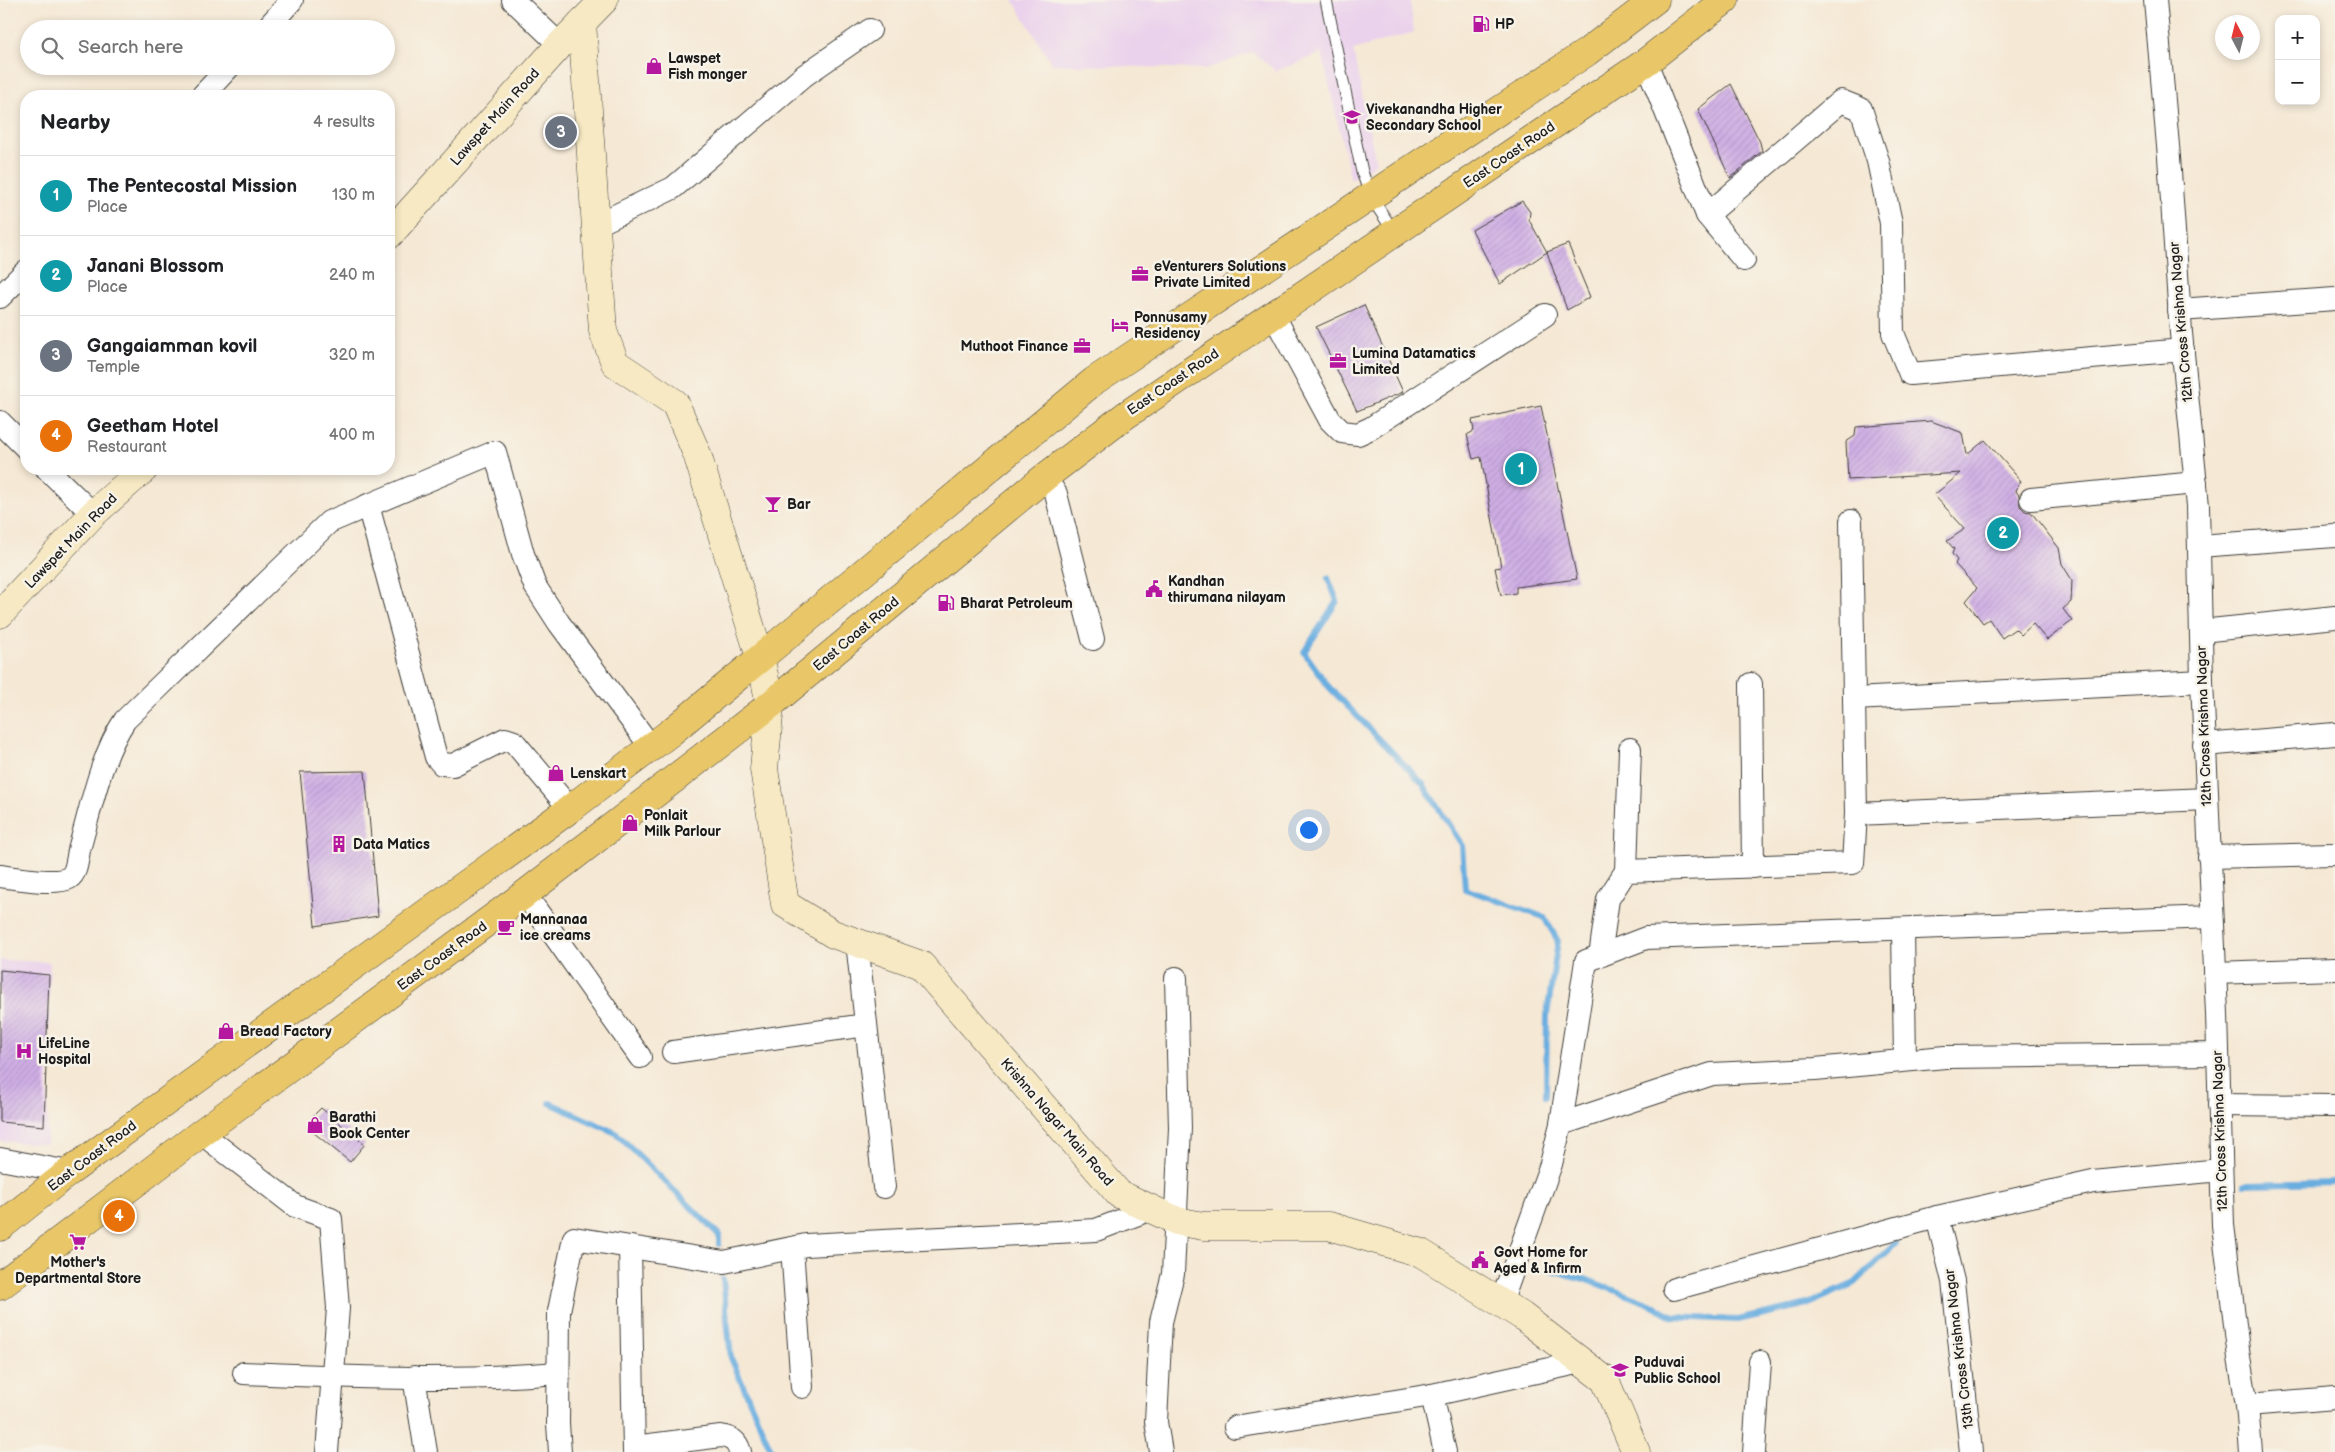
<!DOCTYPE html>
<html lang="en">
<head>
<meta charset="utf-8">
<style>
	:root { --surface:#fff; --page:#f6f6f6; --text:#202124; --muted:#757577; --line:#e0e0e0; --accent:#7c3aed }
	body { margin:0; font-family:"Balsamiq Sans",sans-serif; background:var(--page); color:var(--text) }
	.controls { position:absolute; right:15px; top:15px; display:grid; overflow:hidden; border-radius:10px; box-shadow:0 2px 8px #0003 }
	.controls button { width:45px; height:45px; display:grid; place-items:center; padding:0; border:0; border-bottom:1px solid var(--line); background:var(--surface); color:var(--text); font:25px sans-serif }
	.compass { position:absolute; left:2215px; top:15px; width:45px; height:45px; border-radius:50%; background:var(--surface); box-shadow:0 2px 8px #0003; rotate:353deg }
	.you { position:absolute; left:1308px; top:829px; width:18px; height:18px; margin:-12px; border:4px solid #fff; border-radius:50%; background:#1a73e8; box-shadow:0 0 0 8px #1a73e833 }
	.badge { display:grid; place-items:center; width:32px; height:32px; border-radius:50%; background:var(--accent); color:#fff; font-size:16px; font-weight:700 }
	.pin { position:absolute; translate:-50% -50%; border:2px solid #fff; box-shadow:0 1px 5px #0006 }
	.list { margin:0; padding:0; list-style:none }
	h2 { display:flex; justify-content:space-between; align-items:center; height:65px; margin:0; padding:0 20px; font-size:21px }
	h2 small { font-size:16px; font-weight:400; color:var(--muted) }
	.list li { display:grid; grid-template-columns:32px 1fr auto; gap:15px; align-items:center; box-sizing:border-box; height:80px; padding:0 20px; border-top:1px solid var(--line) }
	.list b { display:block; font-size:19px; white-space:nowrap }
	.list p { margin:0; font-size:16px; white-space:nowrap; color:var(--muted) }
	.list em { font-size:16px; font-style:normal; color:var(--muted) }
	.icon { flex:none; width:28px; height:28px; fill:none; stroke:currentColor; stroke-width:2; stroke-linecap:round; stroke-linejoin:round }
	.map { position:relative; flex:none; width:2335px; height:1452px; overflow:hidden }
	.search { position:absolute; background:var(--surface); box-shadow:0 2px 8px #0003; left:20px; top:20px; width:375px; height:55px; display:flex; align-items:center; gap:12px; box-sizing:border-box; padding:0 18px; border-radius:28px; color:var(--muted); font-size:19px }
	.panel { position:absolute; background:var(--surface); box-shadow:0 2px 8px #0003; left:20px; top:90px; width:375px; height:385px; border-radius:20px }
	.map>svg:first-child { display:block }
	.built { fill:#ead1ec }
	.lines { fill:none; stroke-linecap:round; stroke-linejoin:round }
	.stream { stroke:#6aaee0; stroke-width:6 }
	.building { fill:url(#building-hatch) }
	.lane-casing { stroke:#3d3b38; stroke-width:13 }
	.street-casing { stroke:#3d3b38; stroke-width:24 }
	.secondary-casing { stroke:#3d3b38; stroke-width:29 }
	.highway-casing { stroke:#3d3b38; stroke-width:29 }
	.lane { stroke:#fff; stroke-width:11 }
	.street { stroke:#fff; stroke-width:22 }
	.secondary { stroke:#f6e9c3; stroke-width:28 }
	.highway { stroke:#e9c769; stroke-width:28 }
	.labels { text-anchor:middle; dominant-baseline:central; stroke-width:5; stroke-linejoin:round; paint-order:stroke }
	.poi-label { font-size:14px; font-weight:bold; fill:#1c1c1c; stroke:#f7f3e8; text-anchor:start }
	.street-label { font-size:14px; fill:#1c1c1c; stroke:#f7f3e8 }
</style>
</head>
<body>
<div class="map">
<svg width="2335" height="1452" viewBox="0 0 2335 1452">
	<defs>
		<pattern id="building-hatch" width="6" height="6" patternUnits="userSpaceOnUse" patternTransform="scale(1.25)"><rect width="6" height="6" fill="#cfaee5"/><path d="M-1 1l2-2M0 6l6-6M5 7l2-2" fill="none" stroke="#b195c4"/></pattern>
	</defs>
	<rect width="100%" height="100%" fill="#f7f3e8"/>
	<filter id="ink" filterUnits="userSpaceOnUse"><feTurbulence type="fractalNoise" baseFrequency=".02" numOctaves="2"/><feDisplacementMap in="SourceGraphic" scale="10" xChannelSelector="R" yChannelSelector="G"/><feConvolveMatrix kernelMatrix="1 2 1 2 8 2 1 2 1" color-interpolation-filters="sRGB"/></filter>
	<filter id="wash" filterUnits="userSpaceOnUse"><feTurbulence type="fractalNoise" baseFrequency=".0096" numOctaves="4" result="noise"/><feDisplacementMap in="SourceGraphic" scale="20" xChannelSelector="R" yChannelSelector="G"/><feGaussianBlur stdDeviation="1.12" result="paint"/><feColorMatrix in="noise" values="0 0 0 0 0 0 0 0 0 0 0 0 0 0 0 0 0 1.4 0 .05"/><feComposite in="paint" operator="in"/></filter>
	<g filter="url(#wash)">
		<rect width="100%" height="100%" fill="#f5e8d4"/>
		<!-- built -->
		<g class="built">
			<polygon points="1013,0 1410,0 1414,32 1353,50 1376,163 1351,180 1322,53 1276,71 1253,52 1206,69 1052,64"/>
			<polygon points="0,960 50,962 47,1144 0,1141"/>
		</g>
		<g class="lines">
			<!-- stream -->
			<g class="stream">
				<polyline points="1328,578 1337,601 1304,652 1328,686 1423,784 1462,845 1465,889 1544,917 1558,941 1547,1015 1546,1096"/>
				<polyline points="550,1103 616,1133 719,1235 719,1244"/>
				<polyline points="2245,1185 2335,1183"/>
				<polyline points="1548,1270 1585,1279 1650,1304 1674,1317 1738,1320 1808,1304 1855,1283 1896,1243"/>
				<polyline points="723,1279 731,1358 772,1452"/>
			</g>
		</g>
		<g id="blocks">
			<!-- building -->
			<g class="building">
				<polygon points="1731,84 1760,142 1762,151 1730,178 1698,109"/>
				<polygon points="1522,201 1530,212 1529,220 1547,252 1500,284 1472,230"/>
				<polygon points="1568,244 1590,297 1567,310 1547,252"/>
				<polygon points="1364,305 1403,392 1357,411 1316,327"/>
				<polygon points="1541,406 1577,579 1516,587 1516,593 1501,595 1495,568 1501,567 1481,457 1473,459 1467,435 1474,431 1472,420"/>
				<polygon points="1931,421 1963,433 1967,455 1985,440 2021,481 2015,490 2019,495 2020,506 2025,511 2031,512 2059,548 2062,564 2072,580 2071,602 2063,609 2072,621 2047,640 2033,624 2021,635 2015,629 2002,638 1989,619 1983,623 1966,601 1977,588 1955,564 1957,560 1952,554 1954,549 1947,541 1965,529 1934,495 1961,473 1848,480 1846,442 1855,436 1856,427"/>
				<polygon points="365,771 378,916 315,926 300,772"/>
				<polygon points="0,970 49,975 44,1126 0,1122"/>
				<polygon points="321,1108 365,1144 350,1162 308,1128 313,1122 312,1117"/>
			</g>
		</g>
	</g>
	<g filter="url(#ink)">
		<use href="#blocks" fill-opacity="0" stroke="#3d3b38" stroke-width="1"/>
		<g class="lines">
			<!-- lane casing -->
			<g class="lane-casing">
				<polyline id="lane" points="1326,0 1362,172 1371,197 1394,232"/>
			</g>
			<!-- street casing -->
			<g class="street-casing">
				<g id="street">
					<polyline points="513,0 560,45"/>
					<polyline points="2155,0 2169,157 2181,333 2198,506 2202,681 2217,1014 2223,1225 2239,1358 2247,1405 2251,1452"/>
					<polyline points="266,29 292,0"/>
					<polyline points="1646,62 1707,215 1744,260"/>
					<polyline points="202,96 230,66"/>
					<polyline points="1707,215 1841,101 1861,109 1878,161 1891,223 1893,333 1910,374 2183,350"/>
					<polyline points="596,225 673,188 805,75 870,30"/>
					<polyline points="0,297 26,271"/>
					<polyline points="2179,310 2335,299"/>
					<polyline points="1273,314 1330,420 1342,432 1358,434 1371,428 1545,315"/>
					<polyline points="0,422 26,448"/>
					<polyline points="47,469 93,514"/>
					<polyline points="1045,477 1056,494 1093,639"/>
					<polyline points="2031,499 2196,483"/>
					<polyline points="368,505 436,757 442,764 453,765 505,739 514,742 570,809"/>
					<polyline points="2199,546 2335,536"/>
					<polyline points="2201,631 2335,617"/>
					<polyline points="1751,684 1753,867"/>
					<polyline points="1854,699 2202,681"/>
					<polyline points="2204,745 2335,734"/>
					<polyline points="1856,814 2207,799"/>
					<polyline points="2209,857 2335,854"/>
					<polyline points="1626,871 1630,749"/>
					<path d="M0,876C15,878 56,885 69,878C78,872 77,856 80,846C92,804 101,756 125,720L329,522L495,452L523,554L535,586L559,623L651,747"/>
					<polyline points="525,894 640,1057"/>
					<polyline points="1903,929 1905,1060"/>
					<polyline points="857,942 884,1187"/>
					<polyline points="1600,956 1608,899 1626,871 1853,863 1856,814 1851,521"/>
					<polyline points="2215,973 2335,969"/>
					<polyline points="673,1052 866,1025"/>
					<polyline points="2219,1105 2335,1106"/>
					<polyline points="1561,1124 1712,1074 1815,1069 1945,1057 2218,1054"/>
					<polyline points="201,1133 295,1206 331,1219 338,1308 327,1452"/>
					<polyline points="0,1159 69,1172"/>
					<polyline points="1937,1217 1953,1281 1971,1452"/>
					<polyline points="630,1247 634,1452"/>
					<polyline points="792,1248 802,1387"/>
					<polyline points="1674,1289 1937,1217 2093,1182 2221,1170"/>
					<polyline points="1501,1303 1551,1164 1561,1124 1586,961 1646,938 2212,917"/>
					<path d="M244,1373C348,1377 454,1382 558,1373"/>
					<polyline points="414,1377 426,1452"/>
					<polyline points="2247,1405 2335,1398"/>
					<polyline points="1235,1427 1432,1395"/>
					<path d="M634,1447L721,1436C732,1438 737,1441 740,1452"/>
					<polyline points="560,1452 558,1424 559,1311 574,1238 724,1262 806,1245 1096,1230 1151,1209"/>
					<polyline points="1161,1452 1156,1422 1161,1322 1173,1274 1180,1128 1176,978"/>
					<polyline points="1445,1452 1432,1395 1582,1362"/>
					<polyline points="1754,1452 1760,1362"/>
				</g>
			</g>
			<!-- secondary casing -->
			<g class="secondary-casing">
				<g id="secondary">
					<polyline points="582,22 603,331 615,363 675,403 697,454 761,660 770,705 764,769 785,904 833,934 921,965 1119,1194 1177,1221 1203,1226 1329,1226 1421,1253 1522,1316 1605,1380 1636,1452"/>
					<polyline points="389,235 560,45 604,0"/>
					<polyline points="0,614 93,514 144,469"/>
				</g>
			</g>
			<!-- highway casing -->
			<g class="highway-casing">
				<g id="highway">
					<polyline points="0,1227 69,1172 570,809 671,732 1094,381 1587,52 1655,0"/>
					<polyline points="0,1286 201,1133 525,894 770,705 1045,477 1126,415 1646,62 1725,0"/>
				</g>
			</g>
			<!-- lane -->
			<use href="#lane" class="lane"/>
			<!-- street -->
			<use href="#street" class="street"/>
			<!-- secondary -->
			<use href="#secondary" class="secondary"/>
			<!-- highway -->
			<use href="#highway" class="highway"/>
		</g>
	</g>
	<!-- icons -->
	<defs>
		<g id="fuel-bare" transform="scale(1.35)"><path d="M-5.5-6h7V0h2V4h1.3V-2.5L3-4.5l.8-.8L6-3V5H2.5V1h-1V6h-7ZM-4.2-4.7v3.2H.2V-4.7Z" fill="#b5179e" stroke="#f7f3e8" stroke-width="2.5" paint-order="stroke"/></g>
		<g id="shop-bare" transform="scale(1.35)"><path d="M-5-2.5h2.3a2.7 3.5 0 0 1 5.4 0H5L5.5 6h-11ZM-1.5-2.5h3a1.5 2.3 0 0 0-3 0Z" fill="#b5179e" stroke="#f7f3e8" stroke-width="2.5" paint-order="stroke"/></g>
		<g id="school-bare" transform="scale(1.35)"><path d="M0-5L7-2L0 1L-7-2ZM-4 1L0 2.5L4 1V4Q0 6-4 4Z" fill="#b5179e" stroke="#f7f3e8" stroke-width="2.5" paint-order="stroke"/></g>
		<g id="office-bare" transform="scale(1.35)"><path d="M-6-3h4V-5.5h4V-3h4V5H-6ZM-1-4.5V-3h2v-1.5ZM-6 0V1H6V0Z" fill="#b5179e" stroke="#f7f3e8" stroke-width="2.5" paint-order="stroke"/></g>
		<g id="hotel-bare" transform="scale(1.35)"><path d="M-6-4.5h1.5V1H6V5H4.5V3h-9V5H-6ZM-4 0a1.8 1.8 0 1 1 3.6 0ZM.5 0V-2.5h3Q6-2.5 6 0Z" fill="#b5179e" stroke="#f7f3e8" stroke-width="2.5" paint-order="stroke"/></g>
		<g id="bar-bare" transform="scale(1.35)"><path d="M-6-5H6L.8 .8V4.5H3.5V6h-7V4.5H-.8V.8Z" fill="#b5179e" stroke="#f7f3e8" stroke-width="2.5" paint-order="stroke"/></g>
		<g id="civic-bare" transform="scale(1.35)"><path d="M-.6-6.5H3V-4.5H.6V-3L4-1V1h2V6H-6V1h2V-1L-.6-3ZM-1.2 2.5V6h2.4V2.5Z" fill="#b5179e" stroke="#f7f3e8" stroke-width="2.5" paint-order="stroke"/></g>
		<g id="building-bare" transform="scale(1.35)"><path d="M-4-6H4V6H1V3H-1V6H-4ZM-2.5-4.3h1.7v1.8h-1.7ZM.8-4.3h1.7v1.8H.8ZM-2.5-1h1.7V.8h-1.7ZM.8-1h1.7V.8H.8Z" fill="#b5179e" stroke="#f7f3e8" stroke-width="2.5" paint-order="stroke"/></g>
		<g id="cafe-bare" transform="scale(1.35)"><path d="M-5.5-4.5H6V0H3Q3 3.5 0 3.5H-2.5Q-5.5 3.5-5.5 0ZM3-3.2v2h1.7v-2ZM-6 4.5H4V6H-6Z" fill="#b5179e" stroke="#f7f3e8" stroke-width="2.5" paint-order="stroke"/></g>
		<g id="hospital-bare" transform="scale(1.35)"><path d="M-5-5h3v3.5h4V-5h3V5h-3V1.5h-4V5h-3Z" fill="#b5179e" stroke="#f7f3e8" stroke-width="2.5" paint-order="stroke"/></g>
		<g id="supermarket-bare" transform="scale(1.35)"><path d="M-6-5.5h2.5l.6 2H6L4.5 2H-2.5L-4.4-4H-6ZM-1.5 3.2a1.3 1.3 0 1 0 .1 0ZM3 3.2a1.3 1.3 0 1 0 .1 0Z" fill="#b5179e" stroke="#f7f3e8" stroke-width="2.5" paint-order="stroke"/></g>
	</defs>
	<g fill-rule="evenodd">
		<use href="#fuel-bare" x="1481" y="24"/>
		<use href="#shop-bare" x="654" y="66"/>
		<use href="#school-bare" x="1352" y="117"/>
		<use href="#office-bare" x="1140" y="274"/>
		<use href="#hotel-bare" x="1120" y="325"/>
		<use href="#office-bare" x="1082" y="346"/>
		<use href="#office-bare" x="1338" y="361"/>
		<use href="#bar-bare" x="773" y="504"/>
		<use href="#civic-bare" x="1154" y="589"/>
		<use href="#fuel-bare" x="946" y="603"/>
		<use href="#shop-bare" x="556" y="773"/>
		<use href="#shop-bare" x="630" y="823"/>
		<use href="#building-bare" x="339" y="844"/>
		<use href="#cafe-bare" x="506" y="927"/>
		<use href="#shop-bare" x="226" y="1031"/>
		<use href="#hospital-bare" x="24" y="1051"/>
		<use href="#shop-bare" x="315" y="1125"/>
		<use href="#supermarket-bare" x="78" y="1242"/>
		<use href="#civic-bare" x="1480" y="1260"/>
		<use href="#school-bare" x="1620" y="1370"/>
	</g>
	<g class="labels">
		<!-- poi labels -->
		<g class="poi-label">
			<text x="1495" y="24">HP</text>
			<text x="668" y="58">Lawspet<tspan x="668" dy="16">Fish monger</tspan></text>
			<text x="1366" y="109">Vivekanandha Higher<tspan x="1366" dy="16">Secondary School</tspan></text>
			<text x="1154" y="266">eVenturers Solutions<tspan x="1154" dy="16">Private Limited</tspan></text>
			<text x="1134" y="317">Ponnusamy<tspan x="1134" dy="16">Residency</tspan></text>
			<text x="1068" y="346" text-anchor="end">Muthoot Finance</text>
			<text x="1352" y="353">Lumina Datamatics<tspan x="1352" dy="16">Limited</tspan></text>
			<text x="787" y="504">Bar</text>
			<text x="1168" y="581">Kandhan<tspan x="1168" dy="16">thirumana nilayam</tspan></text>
			<text x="960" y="603">Bharat Petroleum</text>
			<text x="570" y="773">Lenskart</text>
			<text x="644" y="815">Ponlait<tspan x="644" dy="16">Milk Parlour</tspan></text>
			<text x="353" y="844">Data Matics</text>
			<text x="520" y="919">Mannanaa<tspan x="520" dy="16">ice creams</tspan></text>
			<text x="240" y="1031">Bread Factory</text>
			<text x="38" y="1043">LifeLine<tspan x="38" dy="16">Hospital</tspan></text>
			<text x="329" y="1117">Barathi<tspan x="329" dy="16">Book Center</tspan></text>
			<text x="1494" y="1252">Govt Home for<tspan x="1494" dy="16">Aged &amp; Infirm</tspan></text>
			<text x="78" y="1262" text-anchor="middle">Mother's<tspan x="78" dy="16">Departmental Store</tspan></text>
			<text x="1634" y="1362">Puduvai<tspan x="1634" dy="16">Public School</tspan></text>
		</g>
		<!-- street labels -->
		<g class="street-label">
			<text transform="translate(495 117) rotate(-48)">Lawspet Main Road</text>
			<text transform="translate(1509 155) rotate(-34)">East Coast Road</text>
			<text transform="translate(2181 322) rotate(-95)">12th Cross Krishna Nagar</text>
			<text transform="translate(1173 382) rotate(-34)">East Coast Road</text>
			<text transform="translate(71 541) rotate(-46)">Lawspet Main Road</text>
			<text transform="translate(856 634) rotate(-40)">East Coast Road</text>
			<text transform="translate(2204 726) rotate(-92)">12th Cross Krishna Nagar</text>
			<text transform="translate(442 956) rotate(-36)">East Coast Road</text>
			<text transform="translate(1057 1122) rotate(49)">Krishna Nagar Main Road</text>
			<text transform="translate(2220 1131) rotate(-92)">12th Cross Krishna Nagar</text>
			<text transform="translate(92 1156) rotate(-37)">East Coast Road</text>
			<text transform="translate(1959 1349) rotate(-97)">13th Cross Krishna Nagar</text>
		</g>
	</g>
</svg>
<div class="controls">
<button>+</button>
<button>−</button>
</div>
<svg class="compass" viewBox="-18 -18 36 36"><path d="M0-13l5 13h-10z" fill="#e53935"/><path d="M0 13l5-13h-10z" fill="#757577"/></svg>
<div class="you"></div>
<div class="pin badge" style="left:1521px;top:469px;background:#0f9aa8">1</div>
<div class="pin badge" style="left:2003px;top:533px;background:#0f9aa8">2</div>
<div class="pin badge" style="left:561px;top:132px;background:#6b7280">3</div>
<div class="pin badge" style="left:119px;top:1216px;background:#e8710a">4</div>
<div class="search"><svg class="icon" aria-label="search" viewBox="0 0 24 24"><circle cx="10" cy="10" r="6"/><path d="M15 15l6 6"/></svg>Search here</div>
<section class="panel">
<h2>Nearby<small>4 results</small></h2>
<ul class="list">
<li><span class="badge" style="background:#0f9aa8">1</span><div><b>The Pentecostal Mission</b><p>Place</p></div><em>130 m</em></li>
<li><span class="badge" style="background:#0f9aa8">2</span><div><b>Janani Blossom</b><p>Place</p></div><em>240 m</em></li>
<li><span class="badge" style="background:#6b7280">3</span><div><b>Gangaiamman kovil</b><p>Temple</p></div><em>320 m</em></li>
<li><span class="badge" style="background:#e8710a">4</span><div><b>Geetham Hotel</b><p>Restaurant</p></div><em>400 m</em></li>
</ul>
</section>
</div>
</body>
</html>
